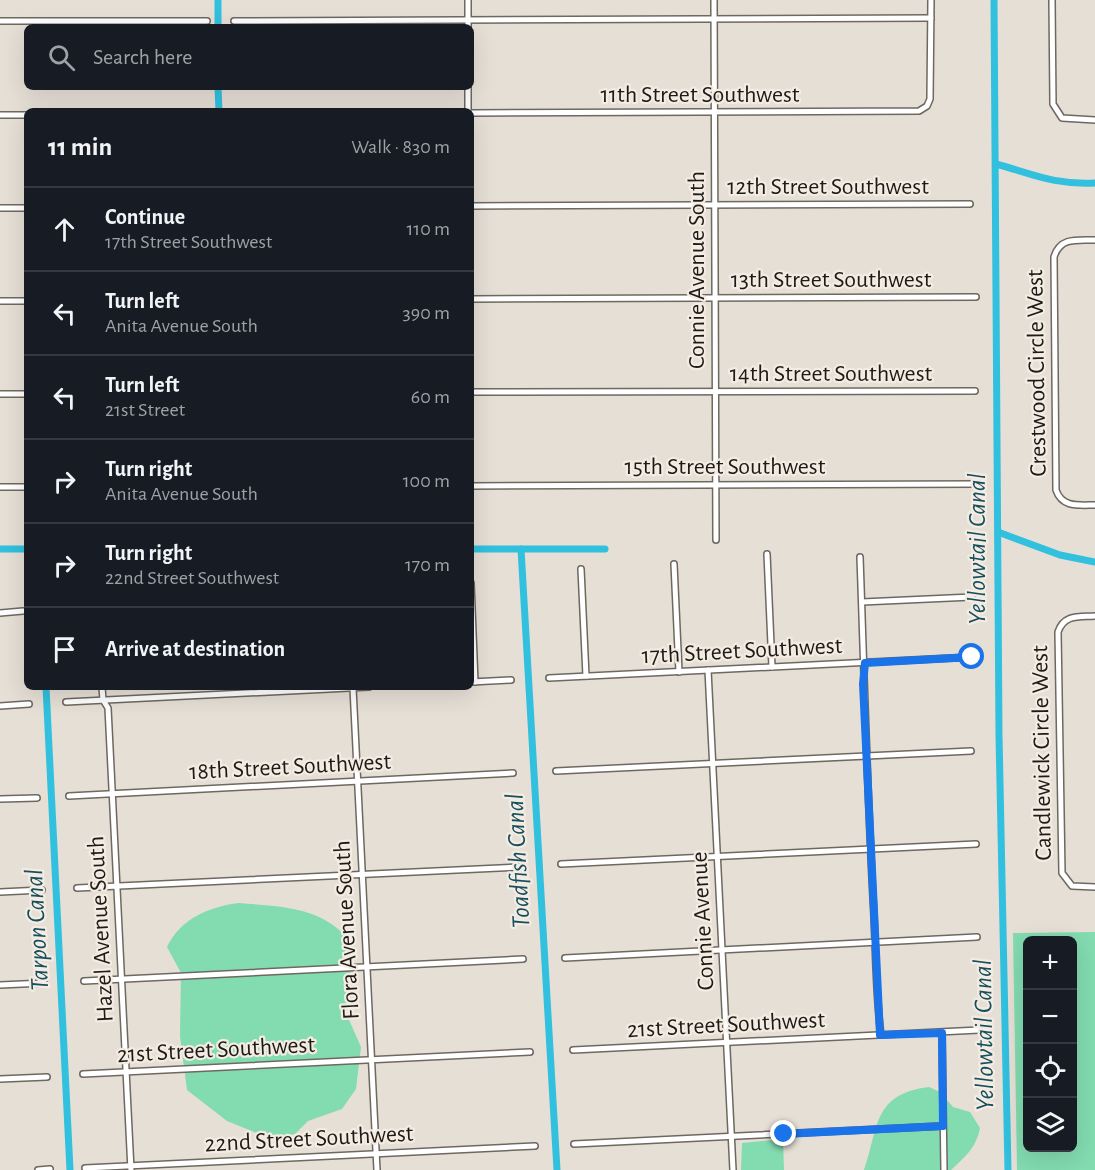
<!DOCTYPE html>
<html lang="en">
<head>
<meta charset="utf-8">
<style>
	:root { --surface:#171b24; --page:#20242c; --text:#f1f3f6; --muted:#9ea1a6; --line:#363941 }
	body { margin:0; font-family:"Alegreya Sans",sans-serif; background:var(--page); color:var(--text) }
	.controls { position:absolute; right:18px; bottom:18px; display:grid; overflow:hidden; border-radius:9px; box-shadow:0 6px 24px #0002 }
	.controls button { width:54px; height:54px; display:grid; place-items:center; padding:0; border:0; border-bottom:2px solid var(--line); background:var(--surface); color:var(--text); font:30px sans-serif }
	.stop { position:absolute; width:18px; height:18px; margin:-14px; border:4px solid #1a73e8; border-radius:50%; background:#fff }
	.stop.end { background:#1a73e8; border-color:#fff; box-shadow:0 2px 6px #0008 }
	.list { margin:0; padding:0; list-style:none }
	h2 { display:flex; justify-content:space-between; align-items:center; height:78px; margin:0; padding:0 24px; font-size:26px }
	h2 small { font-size:20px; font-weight:400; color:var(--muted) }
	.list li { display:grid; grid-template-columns:39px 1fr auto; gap:18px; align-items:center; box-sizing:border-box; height:84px; padding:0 24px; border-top:2px solid var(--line) }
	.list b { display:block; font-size:22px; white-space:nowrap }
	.list p { margin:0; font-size:20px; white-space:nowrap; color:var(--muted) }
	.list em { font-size:20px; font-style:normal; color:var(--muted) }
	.icon { flex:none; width:33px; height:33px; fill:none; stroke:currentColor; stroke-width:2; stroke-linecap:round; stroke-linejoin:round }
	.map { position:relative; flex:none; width:1095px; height:1170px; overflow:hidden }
	.search { position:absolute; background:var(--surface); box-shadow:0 6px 24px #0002; left:24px; top:24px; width:450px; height:66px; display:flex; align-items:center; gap:15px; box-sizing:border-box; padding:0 21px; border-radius:9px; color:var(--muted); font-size:22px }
	.panel { position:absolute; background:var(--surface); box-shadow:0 6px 24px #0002; left:24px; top:108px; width:450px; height:582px; border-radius:9px }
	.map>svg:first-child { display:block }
	.green { fill:#83dbb0; fill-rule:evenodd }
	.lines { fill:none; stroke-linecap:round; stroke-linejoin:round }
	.canal { stroke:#31c0de; stroke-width:7 }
	.street-casing { stroke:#6e6860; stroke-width:8 }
	.street { stroke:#fff; stroke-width:5 }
	.route { stroke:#1a73e8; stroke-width:8 }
	.labels { text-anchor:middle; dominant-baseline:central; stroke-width:4.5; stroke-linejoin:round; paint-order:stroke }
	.street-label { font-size:24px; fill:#1d1b17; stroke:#f4ece3 }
	.water-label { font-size:26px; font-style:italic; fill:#164f5c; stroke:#f4ece3 }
</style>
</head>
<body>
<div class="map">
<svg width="1095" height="1170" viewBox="0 0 1095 1170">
	<rect width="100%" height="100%" fill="#e6dfd6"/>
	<!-- green -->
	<g class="green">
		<path d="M239,903C272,906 312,906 338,929C344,934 348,942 353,948L346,1013L361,1047L356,1089L342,1109L308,1121L295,1134L283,1137L259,1134L227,1121L187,1090L180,1036L181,973L167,947C181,918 209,907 239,903Z"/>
		<path d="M1095,932V1170H1017L1013,933ZM1072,940V1148H1028V940Z"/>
		<path d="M929,1087L940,1092L953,1107L970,1112L980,1128C976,1148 966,1156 951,1170H864C879,1128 872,1094 929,1087Z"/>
		<polygon points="783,1139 784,1170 741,1170 742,1143"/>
	</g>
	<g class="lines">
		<!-- canal -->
		<g class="canal">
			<polyline points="218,0 218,27"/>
			<polyline points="994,0 999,735 1008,1170"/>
			<polyline points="218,87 219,111"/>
			<path d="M996,164C1033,174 1054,185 1095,183"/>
			<polyline points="998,532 1060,555 1095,562"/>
			<polyline points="0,549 27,549"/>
			<polyline points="475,549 605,549"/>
			<polyline points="521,549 557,1170"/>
			<polyline points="46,687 70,1170"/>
		</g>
		<!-- street casing -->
		<g class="street-casing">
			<g id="street">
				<polyline points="468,0 468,27"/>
				<polyline points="714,0 716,540"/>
				<polyline points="1052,0 1053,104 1062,118 1095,120"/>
				<polyline points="0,21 207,21"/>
				<polyline points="234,21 931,18"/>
				<polyline points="468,87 468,111"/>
				<polyline points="471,113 919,111 927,106 930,99 931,0"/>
				<polyline points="0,115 27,115"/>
				<polyline points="471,206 970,204"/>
				<polyline points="0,208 27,208"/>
				<path d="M1095,240C1077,240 1060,237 1054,257L1056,490C1062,508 1079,505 1095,505"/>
				<polyline points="471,299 976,297"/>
				<polyline points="0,301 27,301"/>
				<polyline points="471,392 975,391"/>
				<polyline points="0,394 27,394"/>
				<polyline points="471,486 978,484"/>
				<polyline points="0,487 27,487"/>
				<polyline points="767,554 772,667"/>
				<path d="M860,557C864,670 867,784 873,898C876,943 875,990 881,1035"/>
				<polyline points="674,564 679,672"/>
				<polyline points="581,569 586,676"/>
				<polyline points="471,583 475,682"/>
				<polyline points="862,602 972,597"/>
				<polyline points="0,613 23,611"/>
				<path d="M1095,616C1079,617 1064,614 1058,632L1062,873L1072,886L1095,887"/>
				<polyline points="708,670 733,1170"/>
				<polyline points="549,678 972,657"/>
				<polyline points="471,682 511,680"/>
				<polyline points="102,687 103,700 108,708 131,1170"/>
				<polyline points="353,688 377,1170"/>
				<polyline points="66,702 369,687"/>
				<polyline points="0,706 29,704"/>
				<polyline points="556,771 971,751"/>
				<polyline points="69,796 513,773"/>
				<polyline points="0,799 37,798"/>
				<polyline points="561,864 976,844"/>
				<polyline points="77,888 519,867"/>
				<polyline points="0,892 42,890"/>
				<polyline points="565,958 977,937"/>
				<polyline points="84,981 523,959"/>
				<polyline points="0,985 44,983"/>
				<polyline points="942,1033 944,1170"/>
				<polyline points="573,1050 979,1030"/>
				<polyline points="83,1074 530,1052"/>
				<polyline points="0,1079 47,1077"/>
				<polyline points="574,1144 943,1126"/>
				<polyline points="85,1168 535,1146"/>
				<polyline points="38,1170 50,1169"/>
			</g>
		</g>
		<!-- street -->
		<use href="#street" class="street"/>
	</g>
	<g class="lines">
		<!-- route -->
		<polyline class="route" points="784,1134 943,1126 942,1033 880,1035 863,684 865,663 972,657"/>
	</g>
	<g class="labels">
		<!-- street labels -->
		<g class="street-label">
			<text x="700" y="95">11th Street Southwest</text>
			<text x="828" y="187">12th Street Southwest</text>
			<text transform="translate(697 270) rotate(-90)">Connie Avenue South</text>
			<text x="831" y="280">13th Street Southwest</text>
			<text transform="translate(1037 373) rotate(-91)">Crestwood Circle West</text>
			<text x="831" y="374">14th Street Southwest</text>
			<text x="725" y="467">15th Street Southwest</text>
			<text transform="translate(742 651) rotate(-3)">17th Street Southwest</text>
			<text transform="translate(1042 753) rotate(-91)">Candlewick Circle West</text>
			<text transform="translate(290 767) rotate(-3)">18th Street Southwest</text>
			<text transform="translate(703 921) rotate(-93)">Connie Avenue</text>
			<text transform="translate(101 929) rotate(-93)">Hazel Avenue South</text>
			<text transform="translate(347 930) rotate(-93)">Flora Avenue South</text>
			<text transform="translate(726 1025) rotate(-3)">21st Street Southwest</text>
			<text transform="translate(216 1050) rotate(-3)">21st Street Southwest</text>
			<text transform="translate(309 1139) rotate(-3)">22nd Street Southwest</text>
		</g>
		<!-- water labels -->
		<g class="water-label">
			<text transform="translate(977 549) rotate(-90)">Yellowtail Canal</text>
			<text transform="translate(518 861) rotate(-93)">Toadfish Canal</text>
			<text transform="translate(37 930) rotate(-93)">Tarpon Canal</text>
			<text transform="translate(984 1035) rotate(-91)">Yellowtail Canal</text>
		</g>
	</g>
</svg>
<div class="controls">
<button>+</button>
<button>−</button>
<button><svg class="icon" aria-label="locate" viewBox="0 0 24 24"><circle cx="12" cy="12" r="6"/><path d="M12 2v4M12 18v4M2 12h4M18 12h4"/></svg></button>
<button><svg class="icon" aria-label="layers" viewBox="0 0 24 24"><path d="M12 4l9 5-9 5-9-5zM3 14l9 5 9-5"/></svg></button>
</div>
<div class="stop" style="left:972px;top:657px"></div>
<div class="stop end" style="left:784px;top:1134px"></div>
<div class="search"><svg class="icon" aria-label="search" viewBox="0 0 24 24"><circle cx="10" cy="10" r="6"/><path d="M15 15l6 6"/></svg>Search here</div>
<section class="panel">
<h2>11 min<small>Walk · 830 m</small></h2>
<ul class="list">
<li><svg class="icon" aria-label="ahead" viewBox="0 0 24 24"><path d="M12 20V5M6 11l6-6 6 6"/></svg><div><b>Continue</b><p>17th Street Southwest</p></div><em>110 m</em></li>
<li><svg class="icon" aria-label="left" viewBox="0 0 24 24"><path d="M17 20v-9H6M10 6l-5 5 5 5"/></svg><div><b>Turn left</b><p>Anita Avenue South</p></div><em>390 m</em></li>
<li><svg class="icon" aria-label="left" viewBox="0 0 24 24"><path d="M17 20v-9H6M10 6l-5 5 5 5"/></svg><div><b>Turn left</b><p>21st Street</p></div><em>60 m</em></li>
<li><svg class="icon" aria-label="right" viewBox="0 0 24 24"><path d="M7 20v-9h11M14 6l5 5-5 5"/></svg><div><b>Turn right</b><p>Anita Avenue South</p></div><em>100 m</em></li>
<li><svg class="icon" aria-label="right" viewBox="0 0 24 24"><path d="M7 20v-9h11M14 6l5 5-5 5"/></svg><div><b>Turn right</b><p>22nd Street Southwest</p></div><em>170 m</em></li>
<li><svg class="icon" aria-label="arrive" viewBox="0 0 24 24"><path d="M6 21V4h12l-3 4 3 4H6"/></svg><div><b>Arrive at destination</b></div></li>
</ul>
</section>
</div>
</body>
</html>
